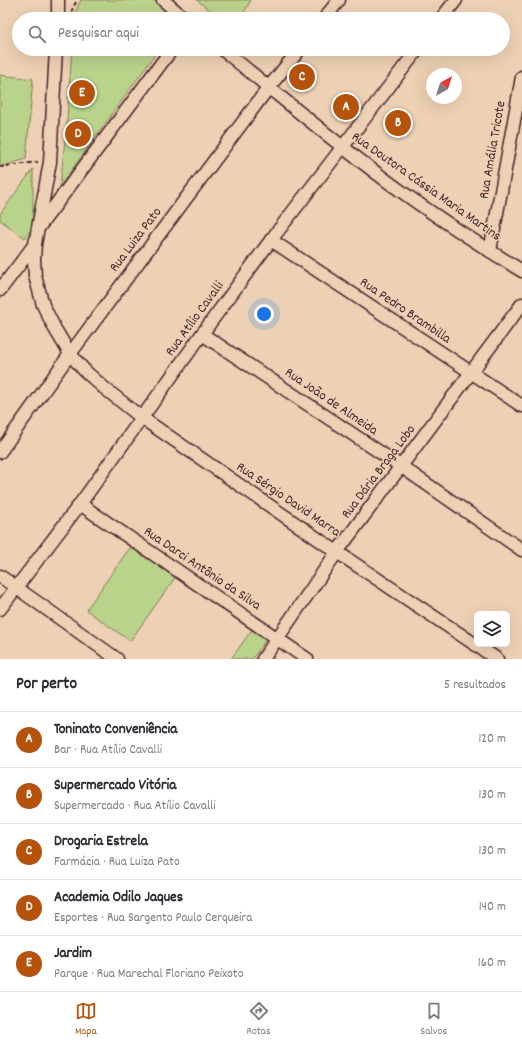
<!DOCTYPE html>
<html lang="pt">
<head>
<meta charset="utf-8">
<style>
	:root { --surface:#fff; --page:#f2f2f3; --text:#2b2b33; --muted:#7c7c81; --line:#e1e1e2; --accent:#b45309 }
	body { margin:0; font-family:Dekko,sans-serif; background:var(--page); color:var(--text) }
	.controls { position:absolute; right:12px; bottom:12px; display:grid; overflow:hidden; border-radius:6px; box-shadow:0 4px 16px #0002 }
	.controls button { width:36px; height:36px; display:grid; place-items:center; padding:0; border:0; border-bottom:1px solid var(--line); background:var(--surface); color:var(--text); font:20px sans-serif }
	.compass { position:absolute; left:426px; top:68px; width:36px; height:36px; border-radius:50%; background:var(--surface); box-shadow:0 4px 16px #0002; rotate:39deg }
	.you { position:absolute; left:264px; top:314px; width:14px; height:14px; margin:-10px; border:3px solid #fff; border-radius:50%; background:#1a73e8; box-shadow:0 0 0 6px #1a73e833 }
	.badge { display:grid; place-items:center; width:26px; height:26px; border-radius:50%; background:var(--accent); color:#fff; font-size:13px; font-weight:700 }
	.pin { position:absolute; translate:-50% -50%; border:2px solid #fff; box-shadow:0 1px 4px #0006 }
	.list { margin:0; padding:0; list-style:none }
	h2 { display:flex; justify-content:space-between; align-items:center; height:52px; margin:0; padding:0 16px; font-size:17px }
	h2 small { font-size:13px; font-weight:400; color:var(--muted) }
	.list li { display:grid; grid-template-columns:26px 1fr auto; gap:12px; align-items:center; box-sizing:border-box; height:56px; padding:0 16px; border-top:1px solid var(--line) }
	.list b { display:block; font-size:15px; white-space:nowrap }
	.list p { margin:0; font-size:13px; white-space:nowrap; color:var(--muted) }
	.list em { font-size:13px; font-style:normal; color:var(--muted) }
	.icon { flex:none; width:22px; height:22px; fill:none; stroke:currentColor; stroke-width:2; stroke-linecap:round; stroke-linejoin:round }
	.map { position:relative; flex:none; width:522px; height:659px; overflow:hidden }
	.search { position:absolute; background:var(--surface); box-shadow:0 4px 16px #0002; left:12px; right:12px; top:12px; height:44px; display:flex; align-items:center; gap:10px; box-sizing:border-box; padding:0 14px; border-radius:22px; color:var(--muted); font-size:15px }
	.sheet { height:332px; background:var(--surface) }
	nav { display:flex; justify-content:space-around; align-items:center; box-sizing:border-box; height:56px; border-top:1px solid var(--line); background:var(--surface); font-size:11px; color:var(--muted) }
	nav a { display:grid; justify-items:center; gap:2px }
	nav .on { color:var(--accent) }
	.map>svg:first-child { display:block }
	.green { fill:#b9d38b; stroke:#82795b }
	.lines { fill:none; stroke-linecap:round; stroke-linejoin:round }
	.minor-casing { stroke:#4a1f2b; stroke-width:15 }
	.path { stroke:#4a1f2b; stroke-width:2; stroke-dasharray:4 3; stroke-linecap:butt }
	.minor { stroke:#edd1b4; stroke-width:12 }
	.labels { text-anchor:middle; dominant-baseline:central; stroke-width:3; stroke-linejoin:round; paint-order:stroke }
	.street-label { font-size:14px; fill:#4a1f2b; stroke:#edd1b4 }
</style>
</head>
<body>
<div class="map">
<svg width="522" height="659" viewBox="0 0 522 659">
	<rect width="100%" height="100%" fill="#edd1b4"/>
	<filter id="ink" filterUnits="userSpaceOnUse"><feTurbulence type="fractalNoise" baseFrequency=".025" numOctaves="2"/><feDisplacementMap in="SourceGraphic" scale="8" xChannelSelector="R" yChannelSelector="G"/><feConvolveMatrix kernelMatrix="1 2 1 2 8 2 1 2 1" color-interpolation-filters="sRGB"/></filter>
	<g filter="url(#ink)">
		<!-- green -->
		<g class="green">
			<polygon points="81,0 152,0 158,3 179,19 75,19 75,13"/>
			<polygon points="197,0 251,0 240,19 220,19"/>
			<polygon points="72,49 159,49 60,186 67,121"/>
			<polygon points="0,75 33,79 26,159 0,167"/>
			<polygon points="33,169 33,227 25,238 0,220 0,214"/>
			<polygon points="136,539 180,571 130,641 86,610"/>
			<polygon points="256,624 270,634 252,659 231,659"/>
		</g>
		<g class="lines">
			<!-- minor casing -->
			<g class="minor-casing">
				<g id="minor">
					<polyline points="58,0 58,19"/>
					<polyline points="163,0 185,19"/>
					<polyline points="324,19 339,0"/>
					<polyline points="441,19 456,0"/>
					<polyline points="56,49 50,162 35,244 34,260 35,276 43,305 55,329 70,354 85,371 103,387 142,418 337,552 497,659"/>
					<path d="M222,49C280,96 337,145 398,189C438,218 480,245 522,271"/>
					<polyline points="39,227 172,49"/>
					<polyline points="271,240 522,406"/>
					<polyline points="490,251 522,77"/>
					<polyline points="0,290 35,244"/>
					<polyline points="202,334 402,467 522,550"/>
					<polyline points="0,452 70,354 269,87 300,49"/>
					<polyline points="80,504 307,659"/>
					<polyline points="0,576 117,659"/>
					<polyline points="0,609 80,504 202,334 271,240 418,49"/>
					<polyline points="263,659 337,552 522,304"/>
				</g>
			</g>
			<!-- path -->
			<g class="path">
				<polyline points="71,19 72,10 77,0"/>
				<polyline points="0,167 38,162"/>
			</g>
			<!-- minor -->
			<use href="#minor" class="minor"/>
		</g>
	</g>
	<g class="labels">
		<!-- street labels -->
		<g class="street-label">
			<text transform="translate(493 150) rotate(-80)">Rua Amália Tricote</text>
			<text transform="translate(426 187) rotate(35)">Rua Doutora Cássia Maria Martins</text>
			<text transform="translate(136 240) rotate(-53)">Rua Luiza Pato</text>
			<text transform="translate(405 311) rotate(34)">Rua Pedro Brambilla</text>
			<text transform="translate(195 319) rotate(-54)">Rua Atílio Cavalli</text>
			<text transform="translate(331 402) rotate(34)">Rua João de Almeida</text>
			<text transform="translate(379 472) rotate(-53)">Rua Dária Braga Lobo</text>
			<text transform="translate(288 500) rotate(34)">Rua Sérgio David Marra</text>
			<text transform="translate(202 569) rotate(34)">Rua Darci Antônio da Silva</text>
		</g>
	</g>
</svg>
<div class="controls">
<button><svg class="icon" aria-label="layers" viewBox="0 0 24 24"><path d="M12 4l9 5-9 5-9-5zM3 14l9 5 9-5"/></svg></button>
</div>
<svg class="compass" viewBox="-18 -18 36 36"><path d="M0-13l5 13h-10z" fill="#e53935"/><path d="M0 13l5-13h-10z" fill="#7c7c81"/></svg>
<div class="you"></div>
<div class="pin badge" style="left:346px;top:107px">A</div>
<div class="pin badge" style="left:398px;top:123px">B</div>
<div class="pin badge" style="left:302px;top:77px">C</div>
<div class="pin badge" style="left:78px;top:134px">D</div>
<div class="pin badge" style="left:82px;top:93px">E</div>
<div class="search"><svg class="icon" aria-label="search" viewBox="0 0 24 24"><circle cx="10" cy="10" r="6"/><path d="M15 15l6 6"/></svg>Pesquisar aqui</div>
</div>
<section class="sheet">
<h2>Por perto<small>5 resultados</small></h2>
<ul class="list">
<li><span class="badge">A</span><div><b>Toninato Conveniência</b><p>Bar · Rua Atílio Cavalli</p></div><em>120 m</em></li>
<li><span class="badge">B</span><div><b>Supermercado Vitória</b><p>Supermercado · Rua Atílio Cavalli</p></div><em>130 m</em></li>
<li><span class="badge">C</span><div><b>Drogaria Estrela</b><p>Farmácia · Rua Luiza Pato</p></div><em>130 m</em></li>
<li><span class="badge">D</span><div><b>Academia Odilo Jaques</b><p>Esportes · Rua Sargento Paulo Cerqueira</p></div><em>140 m</em></li>
<li><span class="badge">E</span><div><b>Jardim</b><p>Parque · Rua Marechal Floriano Peixoto</p></div><em>160 m</em></li>
</ul>
</section>
<nav>
<a class="on"><svg class="icon" aria-label="map" viewBox="0 0 24 24"><path d="M3 6l6-2 6 2 6-2v14l-6 2-6-2-6 2zM9 4v14M15 6v14"/></svg>Mapa</a>
<a><svg class="icon" aria-label="directions" viewBox="0 0 24 24"><path d="M12 3l9 9-9 9-9-9zM9 14v-3h6M13 9l2 2-2 2"/></svg>Rotas</a>
<a><svg class="icon" aria-label="saved" viewBox="0 0 24 24"><path d="M7 4h10v16l-5-4-5 4z"/></svg>Salvos</a>
</nav>
</body>
</html>
